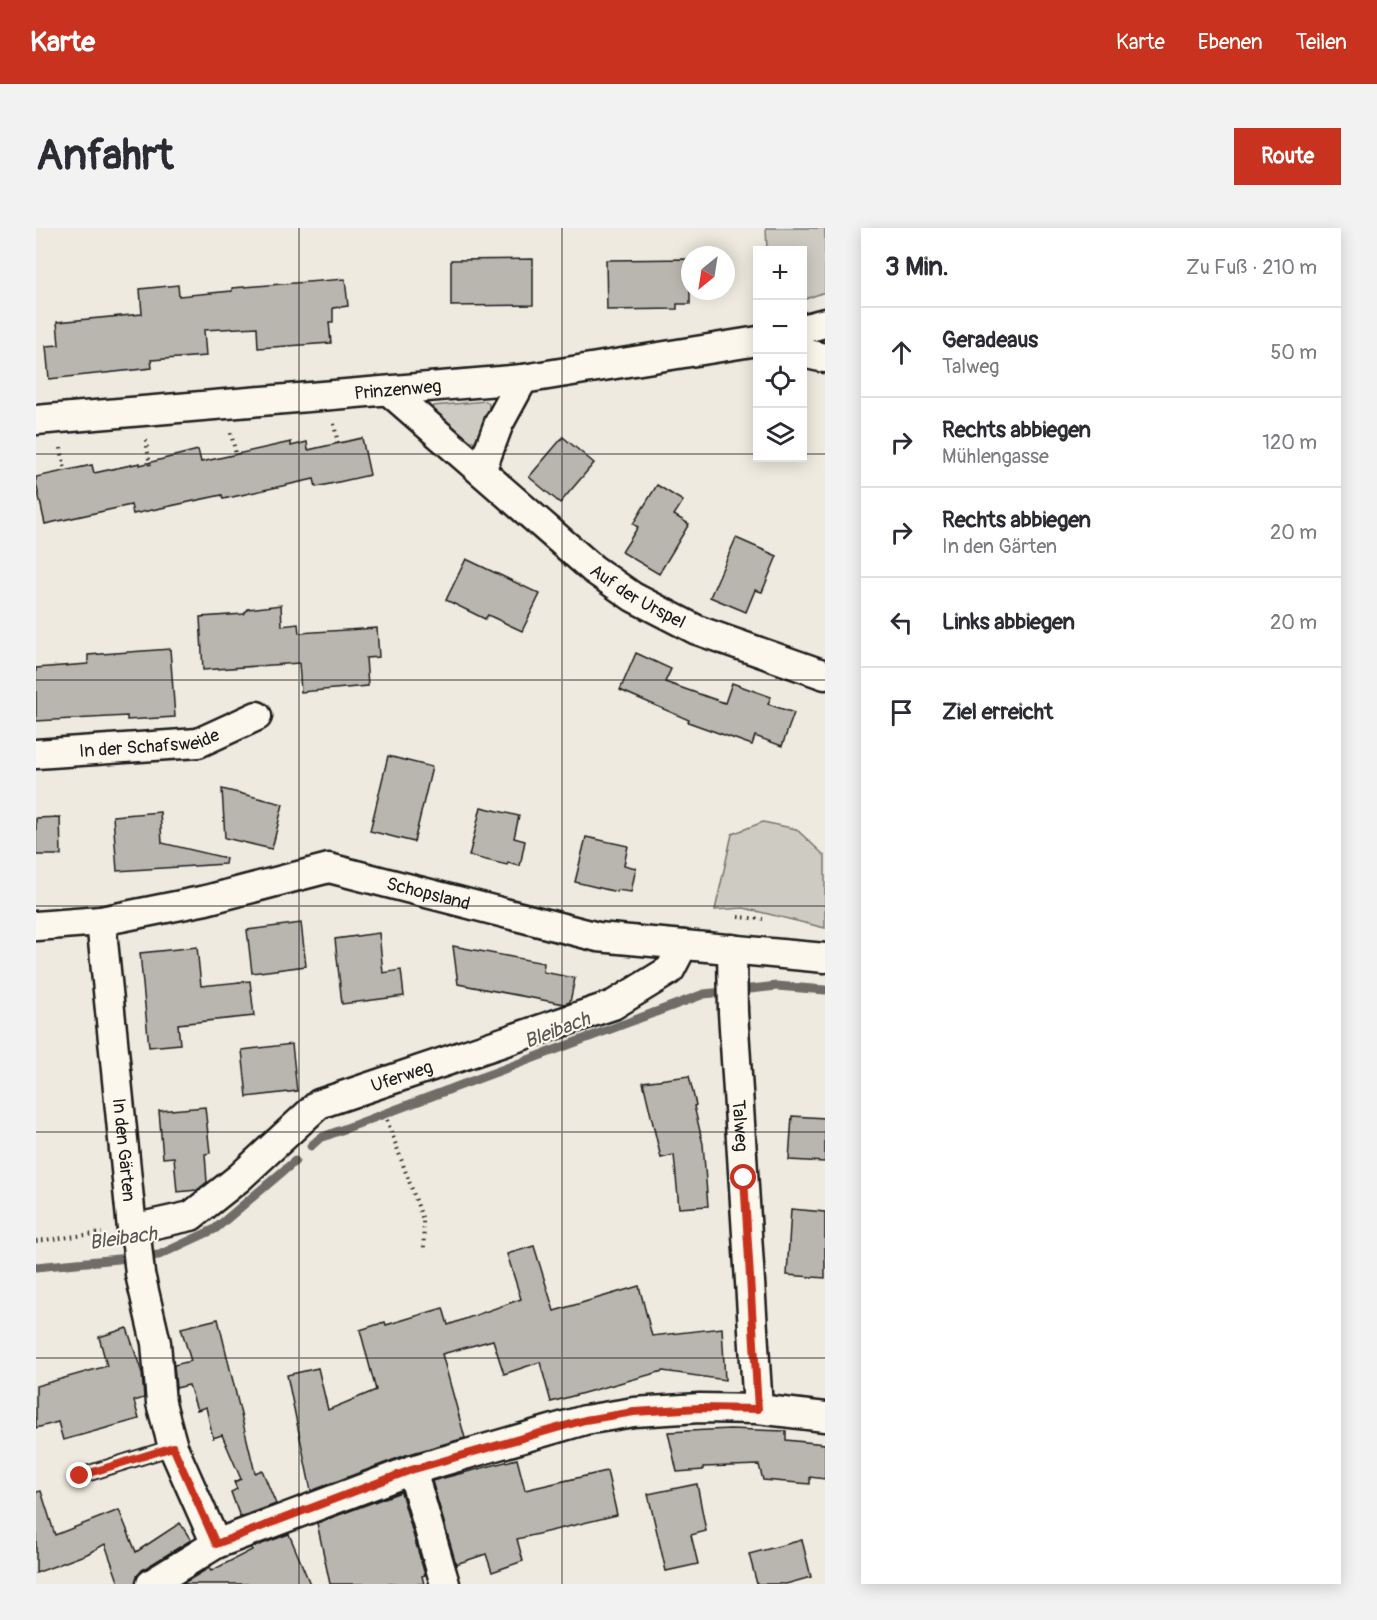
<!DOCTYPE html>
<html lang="de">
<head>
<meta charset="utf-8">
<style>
	:root { --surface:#fff; --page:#f2f2f3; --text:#2b2b33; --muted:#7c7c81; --line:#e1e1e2; --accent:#c8321e }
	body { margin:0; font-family:Pangolin,sans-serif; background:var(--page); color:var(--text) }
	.controls { position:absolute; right:18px; top:18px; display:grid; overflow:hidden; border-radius:0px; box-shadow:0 3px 15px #0003 }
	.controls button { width:54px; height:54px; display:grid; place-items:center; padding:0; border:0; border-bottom:2px solid var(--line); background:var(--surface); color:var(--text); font:30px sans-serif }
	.compass { position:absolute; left:645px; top:18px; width:54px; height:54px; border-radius:50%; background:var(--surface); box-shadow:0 3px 15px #0003; rotate:210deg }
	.stop { position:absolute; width:18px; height:18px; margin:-14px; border:4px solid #c8321e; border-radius:50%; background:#fff }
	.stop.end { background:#c8321e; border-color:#fff; box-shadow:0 2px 6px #0008 }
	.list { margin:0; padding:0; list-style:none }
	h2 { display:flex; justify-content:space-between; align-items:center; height:78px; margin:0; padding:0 24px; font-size:26px }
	h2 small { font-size:20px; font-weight:400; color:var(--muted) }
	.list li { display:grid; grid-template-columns:39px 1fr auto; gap:18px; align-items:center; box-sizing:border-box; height:90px; padding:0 24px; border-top:2px solid var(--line) }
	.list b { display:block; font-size:22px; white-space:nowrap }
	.list p { margin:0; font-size:20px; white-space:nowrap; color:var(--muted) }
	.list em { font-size:20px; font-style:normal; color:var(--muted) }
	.icon { flex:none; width:33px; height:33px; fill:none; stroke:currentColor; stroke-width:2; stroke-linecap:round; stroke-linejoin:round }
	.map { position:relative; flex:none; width:789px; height:1356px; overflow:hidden; border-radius:0px }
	header { display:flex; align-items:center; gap:36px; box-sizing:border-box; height:84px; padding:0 30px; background:var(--accent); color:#fff }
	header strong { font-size:28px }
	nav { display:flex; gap:33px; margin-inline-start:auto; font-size:21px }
	.intro { display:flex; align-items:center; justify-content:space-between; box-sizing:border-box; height:144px; padding:0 36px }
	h1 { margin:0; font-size:42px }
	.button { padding:15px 27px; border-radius:0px; background:var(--accent); color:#fff; font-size:21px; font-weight:700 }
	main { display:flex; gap:36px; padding:0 36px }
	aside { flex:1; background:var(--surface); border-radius:0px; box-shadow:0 3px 15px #0003 }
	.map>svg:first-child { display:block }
	.green { fill:#ceccc2; stroke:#75746f; stroke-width:1.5 }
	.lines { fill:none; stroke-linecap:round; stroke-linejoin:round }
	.stream { stroke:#6f6d69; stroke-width:9 }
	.building { fill:#b9b6af; stroke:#1c1c1c; stroke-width:1.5 }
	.service-casing { stroke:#1c1c1c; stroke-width:18 }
	.minor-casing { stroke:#1c1c1c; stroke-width:33 }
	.path { stroke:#1c1c1c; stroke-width:4; stroke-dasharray:1.5 4.5; stroke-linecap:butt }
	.service { stroke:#fbf7ec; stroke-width:14 }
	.minor { stroke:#fbf7ec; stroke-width:28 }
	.route { stroke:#c8321e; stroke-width:8 }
	.grid { fill:none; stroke:#1c1c1c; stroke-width:1.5; stroke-opacity:0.55 }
	.labels { text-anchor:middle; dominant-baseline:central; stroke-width:4.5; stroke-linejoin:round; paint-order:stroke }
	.street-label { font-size:18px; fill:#1c1c1c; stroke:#fbf7ec }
	.water-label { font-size:20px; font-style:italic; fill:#5a5956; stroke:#fbf7ec }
</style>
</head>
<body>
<header>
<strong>Karte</strong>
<nav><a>Karte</a><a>Ebenen</a><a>Teilen</a></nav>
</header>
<div class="intro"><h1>Anfahrt</h1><a class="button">Route</a></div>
<main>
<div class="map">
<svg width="789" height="1356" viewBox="0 0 789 1356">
	<rect width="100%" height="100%" fill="#eeeadf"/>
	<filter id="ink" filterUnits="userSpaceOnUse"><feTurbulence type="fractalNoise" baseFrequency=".0167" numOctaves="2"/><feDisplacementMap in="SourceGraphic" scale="12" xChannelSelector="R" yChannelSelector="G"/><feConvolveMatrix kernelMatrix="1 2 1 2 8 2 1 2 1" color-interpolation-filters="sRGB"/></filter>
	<g filter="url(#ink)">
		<!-- green -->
		<g class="green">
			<polygon points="730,0 789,0 789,64 767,72 766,22 731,22"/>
			<polygon points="450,173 453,176 453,182 439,213 431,213 400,186 397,178"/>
			<polygon points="727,594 760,601 789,628 789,700 708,680 679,682 696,606"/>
		</g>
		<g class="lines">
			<!-- stream -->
			<g class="stream">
				<polyline points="275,918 284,910 668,766 741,758 789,762"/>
				<polyline points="0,1039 123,1027 179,1001 259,933"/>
			</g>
		</g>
		<!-- building -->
		<g class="building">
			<polygon points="497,31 497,77 415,78 415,32"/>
			<polygon points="654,31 654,76 641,76 641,81 571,82 570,32"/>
			<polygon points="309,51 312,78 297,80 297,94 293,94 295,115 222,120 221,99 168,102 170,128 115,132 116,140 13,151 10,118 23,117 21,94 106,86 104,61 142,57 143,68 196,63 196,60"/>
			<polygon points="527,209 558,235 524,275 493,249"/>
			<polygon points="326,210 334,247 280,259 278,251 187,271 186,267 97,286 95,277 9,296 0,255 0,249 56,237 58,245 104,235 104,237 162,222 165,234 255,214 255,218 271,214 272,222"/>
			<polygon points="621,257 647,273 638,287 653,296 623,346 586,324 602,299 597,296"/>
			<polygon points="700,310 741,328 726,364 719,362 710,384 674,369"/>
			<polygon points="430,331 504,366 486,403 452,387 449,391 410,372"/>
			<polygon points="245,377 246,398 262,396 263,405 341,400 343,429 330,430 332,458 265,464 263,435 167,442 164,389 208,386 212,381"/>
			<polygon points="134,421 139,489 91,492 91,488 0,493 0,440 52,436 52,427"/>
			<polygon points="600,425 635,441 629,454 689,475 696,455 735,469 732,476 758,485 746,518 719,508 716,517 652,494 653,492 584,462"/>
			<polygon points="352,528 396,539 378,614 334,603"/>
			<polygon points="186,561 247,576 236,621 189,610"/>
			<polygon points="445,579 483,588 478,610 489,613 484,638 472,635 471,637 433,628"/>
			<polygon points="124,584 126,615 190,630 189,636 81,643 77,588"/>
			<polygon points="24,589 25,627 0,627 0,590"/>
			<polygon points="550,609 592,618 588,637 600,640 595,664 581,662 581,664 539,654"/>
			<polygon points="265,695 270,738 216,745 211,702"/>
			<polygon points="343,705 347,745 365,742 368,768 306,776 299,711"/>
			<polygon points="417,718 508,735 507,744 539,750 534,774 528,776 422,756"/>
			<polygon points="161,719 165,758 214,753 218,788 142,796 144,816 113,819 104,725"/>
			<polygon points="256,816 261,863 211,869 206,822"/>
			<polygon points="653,848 660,877 658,878 667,916 672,978 643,980 638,927 625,930 607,854"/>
			<polygon points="169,879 174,925 169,926 171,954 161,962 141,964 138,929 127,930 123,883"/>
			<polygon points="756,888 789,890 789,934 753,932"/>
			<polygon points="755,981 789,984 789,1050 751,1047"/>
			<polygon points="498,1018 518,1083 603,1058 616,1108 686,1100 689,1152 627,1143 515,1174 504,1134 468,1146 457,1112 406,1126 429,1210 370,1227 275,1263 251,1147 282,1140 292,1182 340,1162 324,1102 349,1094 350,1097 407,1080 412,1097 485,1071 471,1026"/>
			<polygon points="182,1091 219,1245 226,1242 240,1276 204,1289 195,1264 201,1261 198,1254 205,1251 186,1207 177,1210 170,1179 161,1182 153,1157 140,1160 138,1137 155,1133 145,1100"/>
			<polygon points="91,1100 106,1145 108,1170 98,1173 103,1191 27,1212 22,1194 0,1200 0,1158 71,1138 63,1109"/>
			<polygon points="694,1201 750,1203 750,1212 789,1216 789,1251 774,1249 774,1256 727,1252 723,1237 667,1239 667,1242 641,1244 632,1204"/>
			<polygon points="481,1231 489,1262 571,1243 581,1287 481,1311 487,1333 456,1344 450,1326 420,1336 396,1253"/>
			<polygon points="661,1256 670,1303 655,1307 662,1336 630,1343 612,1266"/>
			<polygon points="5,1263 19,1307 83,1282 100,1324 144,1295 155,1312 106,1342 101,1348 99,1356 83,1356 69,1316 51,1326 0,1345 0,1264"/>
			<polygon points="365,1264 389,1347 386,1348 388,1356 294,1356 281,1295"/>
			<polygon points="253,1306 274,1356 146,1356 173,1340 175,1343 216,1322 215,1320"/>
			<polygon points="766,1312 775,1349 750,1356 721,1356 713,1326"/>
		</g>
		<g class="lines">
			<!-- service casing -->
			<g class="service-casing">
				<polyline id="service" points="44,1248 137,1219"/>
			</g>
			<!-- minor casing -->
			<g class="minor-casing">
				<g id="minor">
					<polyline points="766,101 789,95"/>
					<polyline points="766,125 789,130"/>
					<path id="s1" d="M354,164L557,341L597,369L661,402L789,447"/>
					<path id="s2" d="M0,192L487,151L722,113"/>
					<polyline points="445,243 463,195 487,151"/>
					<path id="s3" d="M0,526L162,515L221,488"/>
					<path id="s4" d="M65,693L96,1001L101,1017L104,1046L120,1115L125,1175L137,1219L180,1316"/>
					<path id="s5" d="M0,698L65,693L170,672L293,640L562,709L789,730"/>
					<path id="s6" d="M696,721L697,784L722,1181"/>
					<path id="s7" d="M96,1001L155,988L203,950L283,876L577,777L634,742L647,717"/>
					<polyline points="376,1242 409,1356"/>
					<polyline points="115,1356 180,1316 376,1242 549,1192 598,1184 664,1180 722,1181 789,1189"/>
				</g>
			</g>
			<!-- path -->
			<g class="path">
				<polyline points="298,196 302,216"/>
				<polyline points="195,205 200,227"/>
				<polyline points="110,212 114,238"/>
				<polyline points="25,220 29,242"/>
				<polyline points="702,689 727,691"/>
				<polyline points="351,892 387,992 388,1020"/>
				<polyline points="0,1013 66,1005"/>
			</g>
			<!-- service -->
			<use href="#service" class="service"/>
			<!-- minor -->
			<use href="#minor" class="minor"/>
		</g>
	</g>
	<g class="lines" filter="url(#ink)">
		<!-- route -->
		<polyline class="route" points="44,1248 137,1219 180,1316 375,1242 549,1192 598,1184 664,1180 722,1181 708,950"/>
	</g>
	<!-- grid -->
	<path class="grid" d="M263,0V1356M526,0V1356M0,226H722M766,226H789M0,452H789M0,678H789M0,904H789M0,1130H789"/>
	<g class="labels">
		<!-- street labels -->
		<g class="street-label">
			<text stroke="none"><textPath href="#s2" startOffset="363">Prinzenweg</textPath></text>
			<text stroke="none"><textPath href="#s1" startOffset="322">Auf der Urspel</textPath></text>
			<text stroke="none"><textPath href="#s3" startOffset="114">In der Schafsweide</textPath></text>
			<text stroke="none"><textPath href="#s5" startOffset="402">Schopsland</textPath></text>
			<text stroke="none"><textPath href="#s7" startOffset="318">Uferweg</textPath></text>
			<text stroke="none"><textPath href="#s6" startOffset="177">Talweg</textPath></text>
			<text stroke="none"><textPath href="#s4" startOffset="230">In den Gärten</textPath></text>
		</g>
		<!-- water labels -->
		<g class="water-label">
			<text transform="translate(521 802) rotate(-21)">Bleibach</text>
			<text transform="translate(87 1010) rotate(-8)">Bleibach</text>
		</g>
	</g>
</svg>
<div class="controls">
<button>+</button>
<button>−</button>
<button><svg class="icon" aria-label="locate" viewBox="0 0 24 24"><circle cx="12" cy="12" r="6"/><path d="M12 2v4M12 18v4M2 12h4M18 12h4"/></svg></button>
<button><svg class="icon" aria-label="layers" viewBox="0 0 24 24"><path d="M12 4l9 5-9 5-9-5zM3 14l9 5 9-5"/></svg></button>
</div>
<svg class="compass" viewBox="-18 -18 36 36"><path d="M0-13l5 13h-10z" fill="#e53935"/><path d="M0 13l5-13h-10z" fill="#7c7c81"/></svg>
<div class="stop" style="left:708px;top:950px"></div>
<div class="stop end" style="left:44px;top:1248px"></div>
</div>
<aside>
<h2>3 Min.<small>Zu Fuß · 210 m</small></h2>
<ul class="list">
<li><svg class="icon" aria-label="ahead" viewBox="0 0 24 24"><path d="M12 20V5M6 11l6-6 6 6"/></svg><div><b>Geradeaus</b><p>Talweg</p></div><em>50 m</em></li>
<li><svg class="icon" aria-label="right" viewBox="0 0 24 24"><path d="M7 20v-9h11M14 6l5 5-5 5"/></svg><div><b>Rechts abbiegen</b><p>Mühlengasse</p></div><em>120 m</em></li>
<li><svg class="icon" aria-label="right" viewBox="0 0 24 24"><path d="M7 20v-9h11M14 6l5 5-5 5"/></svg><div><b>Rechts abbiegen</b><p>In den Gärten</p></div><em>20 m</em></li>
<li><svg class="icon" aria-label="left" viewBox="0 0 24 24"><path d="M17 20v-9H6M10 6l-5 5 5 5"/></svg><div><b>Links abbiegen</b></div><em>20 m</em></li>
<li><svg class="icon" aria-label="arrive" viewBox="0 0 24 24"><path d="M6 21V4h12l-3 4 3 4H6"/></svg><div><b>Ziel erreicht</b></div></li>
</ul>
</aside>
</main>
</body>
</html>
